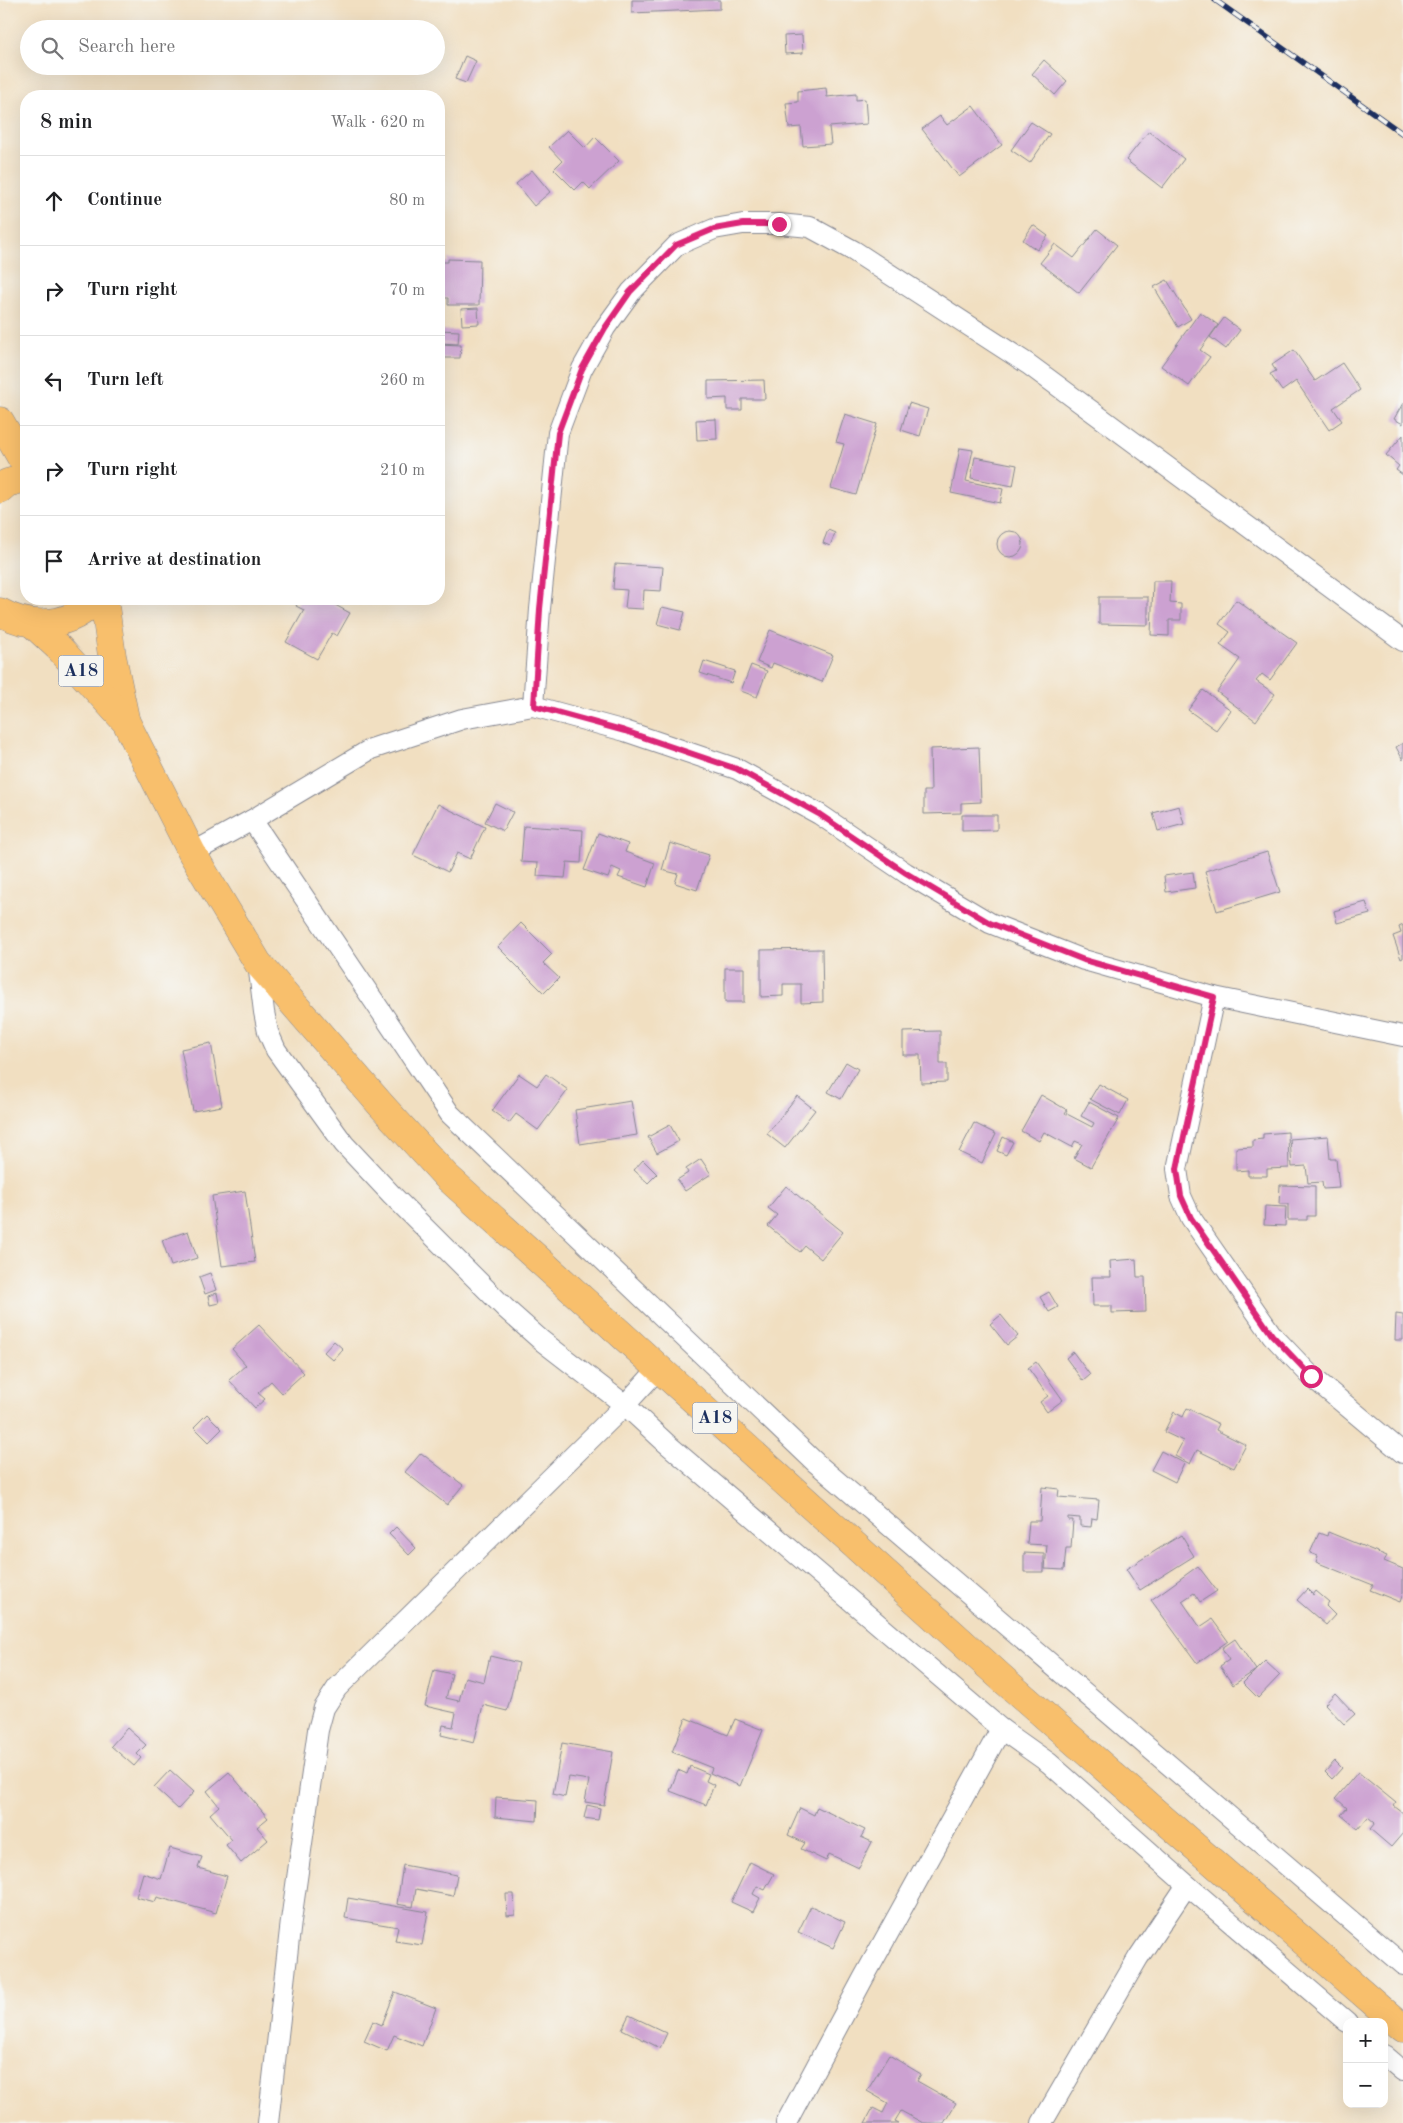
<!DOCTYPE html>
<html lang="en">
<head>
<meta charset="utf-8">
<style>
	:root { --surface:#fff; --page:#f6f6f6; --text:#202124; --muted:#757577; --line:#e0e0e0 }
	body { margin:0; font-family:"Old Standard TT",serif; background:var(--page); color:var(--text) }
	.controls { position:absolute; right:15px; bottom:15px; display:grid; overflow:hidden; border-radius:10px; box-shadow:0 5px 20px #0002 }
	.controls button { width:45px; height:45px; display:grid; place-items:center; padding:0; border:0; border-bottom:1px solid var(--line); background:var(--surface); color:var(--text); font:25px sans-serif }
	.stop { position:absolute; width:15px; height:15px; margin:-11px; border:4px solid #db2777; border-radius:50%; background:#fff }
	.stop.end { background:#db2777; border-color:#fff; box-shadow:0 1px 5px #0008 }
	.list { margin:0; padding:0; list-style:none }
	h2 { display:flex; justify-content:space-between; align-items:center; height:65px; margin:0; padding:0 20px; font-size:21px }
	h2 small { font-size:16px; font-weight:400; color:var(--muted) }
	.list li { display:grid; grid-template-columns:32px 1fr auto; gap:15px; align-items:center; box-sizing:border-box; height:90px; padding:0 20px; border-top:1px solid var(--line) }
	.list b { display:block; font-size:19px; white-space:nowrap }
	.list em { font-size:16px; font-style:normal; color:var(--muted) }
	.icon { flex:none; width:28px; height:28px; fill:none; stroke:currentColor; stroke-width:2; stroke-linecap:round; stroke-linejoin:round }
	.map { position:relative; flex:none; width:1403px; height:2123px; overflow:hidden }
	.search { position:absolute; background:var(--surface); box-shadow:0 5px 20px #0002; left:20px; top:20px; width:425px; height:55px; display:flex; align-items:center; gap:12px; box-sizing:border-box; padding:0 18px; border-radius:28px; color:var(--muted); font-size:19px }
	.panel { position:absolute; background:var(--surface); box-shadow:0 5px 20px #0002; left:20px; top:90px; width:425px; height:515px; border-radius:20px }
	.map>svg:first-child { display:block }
	.building { fill:#cca1d1 }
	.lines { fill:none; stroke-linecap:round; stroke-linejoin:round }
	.minor-casing { stroke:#868790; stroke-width:22 }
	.trunk-casing { stroke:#868790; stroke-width:29 }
	.minor { stroke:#fff; stroke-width:20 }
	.trunk { stroke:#f8bf6c; stroke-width:28 }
	.rail-casing { stroke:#1b2f5e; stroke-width:5.5 }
	.rail { stroke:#f6f6f2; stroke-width:4; stroke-dasharray:11; stroke-linecap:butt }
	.route { stroke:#db2777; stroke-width:6 }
	.labels { text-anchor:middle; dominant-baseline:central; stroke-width:5; stroke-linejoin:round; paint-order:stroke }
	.shield { fill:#f6f6f2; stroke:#5d6b8a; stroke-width:1 }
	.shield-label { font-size:18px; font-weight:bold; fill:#1b2f5e }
</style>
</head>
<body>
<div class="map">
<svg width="1403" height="2123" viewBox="0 0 1403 2123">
	<rect width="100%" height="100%" fill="#f6f6f2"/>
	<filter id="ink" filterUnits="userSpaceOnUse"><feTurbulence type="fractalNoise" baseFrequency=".02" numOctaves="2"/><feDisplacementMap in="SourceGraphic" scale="10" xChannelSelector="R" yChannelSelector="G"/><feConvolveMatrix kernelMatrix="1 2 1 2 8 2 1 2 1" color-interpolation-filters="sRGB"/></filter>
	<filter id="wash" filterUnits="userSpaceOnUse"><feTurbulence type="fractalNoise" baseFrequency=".0096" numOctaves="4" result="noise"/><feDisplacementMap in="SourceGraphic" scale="20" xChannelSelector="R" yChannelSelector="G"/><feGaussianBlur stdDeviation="1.12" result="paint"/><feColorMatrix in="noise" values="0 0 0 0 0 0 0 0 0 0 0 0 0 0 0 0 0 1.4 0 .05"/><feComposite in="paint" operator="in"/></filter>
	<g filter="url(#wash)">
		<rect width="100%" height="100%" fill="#f1dfc1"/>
		<g id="blocks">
			<!-- building -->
			<g class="building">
				<polygon points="632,0 720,0 720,9 632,13"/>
				<polygon points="802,35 803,53 785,54 784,36"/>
				<polygon points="465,56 476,61 466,83 455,79"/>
				<polygon points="1044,60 1067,81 1055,95 1032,74"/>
				<polygon points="826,88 827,97 856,94 856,100 865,99 867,124 829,127 831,144 803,146 801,127 789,128 786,103 798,102 798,91"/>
				<polygon points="973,106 1002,145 959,177 922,129 940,116 947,125"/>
				<polygon points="1031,122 1050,134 1030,163 1011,150"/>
				<polygon points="567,130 585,148 595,137 619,161 590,189 583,182 575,190 554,169 562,161 549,147"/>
				<polygon points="1149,131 1184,159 1162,188 1126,160"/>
				<polygon points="532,170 550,192 534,206 516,184"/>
				<polygon points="1033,225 1048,236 1037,250 1023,240"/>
				<polygon points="1097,229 1117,245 1079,293 1040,263 1055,244 1074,258"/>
				<polygon points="448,259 480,260 479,305 448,305 448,298 439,298 439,262 448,262"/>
				<polygon points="1167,280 1191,319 1178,327 1154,287"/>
				<polygon points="478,308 479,324 462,325 461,309"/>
				<polygon points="1200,312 1218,325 1200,350 1210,357 1189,386 1161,366"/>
				<polygon points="1224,318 1240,330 1226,349 1210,337"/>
				<polygon points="439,330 459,331 458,344 439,343"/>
				<polygon points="439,344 461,345 460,358 439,358"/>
				<polygon points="1294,350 1315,381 1342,363 1360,390 1333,408 1342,421 1329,430 1296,381 1282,391 1270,374 1276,371 1272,365"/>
				<polygon points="764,380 765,399 742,399 742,410 727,410 727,398 708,399 708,381"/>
				<polygon points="909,403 928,409 920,436 901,430"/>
				<polygon points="1403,403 1403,424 1394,419"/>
				<polygon points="845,414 877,424 856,495 831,488 844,444 836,442"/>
				<polygon points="716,419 717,439 697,440 696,420"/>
				<polygon points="1403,435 1403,475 1396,470 1399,466 1386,455"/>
				<polygon points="960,448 973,450 966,481 1003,489 1000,503 951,493"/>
				<polygon points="975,457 1017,465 1013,486 971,478"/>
				<polygon points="828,530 835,533 830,546 823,543"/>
				<circle cx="1010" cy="544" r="13"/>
				<polygon points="615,564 663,567 661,591 644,590 643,609 625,608 627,590 613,589"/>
				<polygon points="1153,581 1171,581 1170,603 1181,604 1181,620 1169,620 1169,636 1151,635"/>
				<polygon points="1099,597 1148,597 1148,625 1099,624"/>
				<polygon points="300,599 324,599 350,613 337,636 332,633 317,659 286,642 304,610 296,606"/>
				<polygon points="1236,600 1297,643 1270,680 1262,674 1256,681 1275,694 1256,721 1217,692 1240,659 1220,645 1230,632 1219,624"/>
				<polygon points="662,607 685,612 680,630 657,624"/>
				<polygon points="770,630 833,655 822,682 773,663 771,668 757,662"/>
				<polygon points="704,661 735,671 731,683 700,673"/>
				<polygon points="751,665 767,671 757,697 741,691"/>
				<polygon points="1203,690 1231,710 1216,730 1188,710"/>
				<polygon points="1403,743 1403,760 1396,747"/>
				<polygon points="979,747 981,802 961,803 961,813 924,814 924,791 931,791 930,749"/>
				<polygon points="495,803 513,812 503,831 485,822"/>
				<polygon points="438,804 485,827 470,859 457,853 448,872 413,855"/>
				<polygon points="1179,806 1184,824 1158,831 1153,813"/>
				<polygon points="962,815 997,815 997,830 962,831"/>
				<polygon points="524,826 583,830 581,863 567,862 565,878 537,876 538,863 521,862"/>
				<polygon points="598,833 628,844 625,852 655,863 647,887 618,877 621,871 612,867 608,878 584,870"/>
				<polygon points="670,843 709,855 697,890 675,883 678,874 662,870"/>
				<polygon points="1267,852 1280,892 1217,911 1205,871"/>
				<polygon points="1193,872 1195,888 1166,892 1164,876"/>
				<polygon points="1366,902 1370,914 1337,923 1334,911"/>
				<polygon points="521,923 552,954 543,963 559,978 544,993 498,947"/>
				<polygon points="1403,925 1403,958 1401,959 1393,936 1401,933 1399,927"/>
				<polygon points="822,949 823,1002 801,1003 801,984 783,984 783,996 761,997 761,950"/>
				<rect x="725" y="968" width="19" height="34"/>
				<polygon points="940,1031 940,1064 947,1064 947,1082 921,1083 920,1055 903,1055 903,1032"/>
				<polygon points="211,1043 222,1106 193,1111 181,1049"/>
				<polygon points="846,1062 858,1069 841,1099 828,1092"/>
				<polygon points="519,1074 537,1086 546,1074 568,1090 538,1130 516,1114 509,1123 492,1111"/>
				<polygon points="1099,1084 1128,1100 1120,1115 1090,1099"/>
				<polygon points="1041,1095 1067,1110 1065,1113 1092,1127 1094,1123 1081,1116 1089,1102 1119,1118 1091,1167 1074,1158 1082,1144 1075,1141 1072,1147 1044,1132 1039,1141 1021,1131"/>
				<polygon points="797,1096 815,1110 785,1148 767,1134"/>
				<polygon points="631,1101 637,1135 580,1144 575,1110"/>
				<polygon points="974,1123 996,1134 982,1163 959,1152"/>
				<polygon points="670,1125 679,1141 657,1153 648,1137"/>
				<polygon points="1288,1132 1289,1168 1267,1169 1267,1176 1248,1176 1248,1170 1236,1171 1236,1148 1253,1147 1253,1140 1263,1139 1263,1134"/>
				<polygon points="1328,1136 1330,1159 1336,1159 1339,1188 1323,1189 1322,1182 1308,1183 1306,1166 1292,1167 1290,1139"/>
				<polygon points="1003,1137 1013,1142 1006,1155 997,1151"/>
				<polygon points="701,1159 711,1174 685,1191 677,1180 688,1173 686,1169"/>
				<polygon points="643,1160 657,1174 648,1183 634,1170"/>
				<polygon points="1280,1185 1315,1186 1315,1216 1307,1216 1307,1220 1288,1220 1288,1204 1279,1204"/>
				<polygon points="786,1186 843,1232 821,1259 805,1246 800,1252 768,1226 777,1215 768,1208"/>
				<polygon points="245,1191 255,1262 222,1266 212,1196"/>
				<polygon points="1265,1206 1286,1207 1285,1226 1264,1225"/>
				<polygon points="188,1231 197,1258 171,1266 162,1240"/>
				<polygon points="1136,1259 1137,1277 1145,1277 1146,1312 1112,1313 1112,1306 1093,1306 1092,1277 1111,1277 1110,1261"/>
				<polygon points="210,1273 216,1290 205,1294 199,1277"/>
				<polygon points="1049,1292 1058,1307 1049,1312 1040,1297"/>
				<polygon points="217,1293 219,1303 210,1305 208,1296"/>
				<polygon points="1396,1314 1403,1315 1403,1340 1395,1340"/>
				<polygon points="1001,1315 1018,1336 1007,1345 990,1324"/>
				<polygon points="259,1325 304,1373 282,1393 271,1381 258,1393 265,1399 255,1408 229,1380 246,1365 232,1349"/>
				<polygon points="334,1341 343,1349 333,1360 324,1352"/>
				<polygon points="1073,1352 1090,1375 1083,1381 1066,1358"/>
				<polygon points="1036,1362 1063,1400 1047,1412 1040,1402 1048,1396 1028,1368"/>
				<polygon points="1187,1408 1219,1424 1216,1430 1246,1445 1234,1468 1197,1450 1190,1464 1175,1456 1183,1441 1164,1432 1174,1412 1183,1417"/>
				<polygon points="207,1414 222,1429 209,1442 194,1427"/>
				<polygon points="1161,1451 1184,1463 1175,1482 1151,1470"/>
				<polygon points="421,1453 463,1485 447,1505 405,1472"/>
				<polygon points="1042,1487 1059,1489 1058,1497 1099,1500 1097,1519 1092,1518 1091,1527 1080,1526 1080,1518 1068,1517 1068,1520 1073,1520 1071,1548 1066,1548 1064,1570 1045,1569 1047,1545 1027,1544 1029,1521 1040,1521"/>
				<polygon points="396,1527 416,1548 409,1555 389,1534"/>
				<polygon points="1328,1532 1387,1556 1384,1561 1403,1569 1403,1593 1400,1602 1370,1590 1373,1585 1316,1562 1318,1556 1310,1553 1319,1533 1327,1536"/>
				<polygon points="1181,1535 1194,1556 1140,1590 1126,1569"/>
				<polygon points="1024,1553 1044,1554 1044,1572 1024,1572"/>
				<polygon points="1198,1566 1217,1591 1200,1602 1194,1593 1182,1601 1200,1627 1212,1619 1228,1641 1197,1663 1151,1600"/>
				<polygon points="1307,1589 1313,1595 1316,1591 1329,1602 1326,1606 1335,1615 1326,1625 1297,1600"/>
				<polygon points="1235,1639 1256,1670 1233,1685 1220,1666 1229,1660 1222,1648"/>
				<polygon points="490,1656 519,1663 507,1711 483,1705 474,1743 441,1735 443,1725 453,1727 456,1713 425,1706 434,1670 452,1674 446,1698 459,1701 465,1677 484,1682"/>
				<polygon points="1265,1661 1280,1675 1258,1698 1243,1683"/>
				<polygon points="1335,1693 1355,1714 1344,1724 1325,1704"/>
				<polygon points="686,1718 728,1735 735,1719 763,1730 740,1786 710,1773 712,1768 672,1752"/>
				<polygon points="127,1728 146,1745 137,1754 141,1758 134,1766 111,1746"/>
				<polygon points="562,1743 613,1752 604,1805 585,1802 589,1780 569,1777 565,1797 553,1794"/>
				<polygon points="1335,1761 1342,1768 1332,1779 1325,1772"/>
				<polygon points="690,1766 709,1774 706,1781 714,1785 706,1805 670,1791 678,1770 687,1774"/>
				<polygon points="170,1770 194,1792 178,1809 154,1787"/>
				<polygon points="229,1772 268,1818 257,1827 268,1840 241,1863 226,1845 232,1840 210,1814 219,1806 207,1791"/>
				<polygon points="1358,1772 1396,1803 1394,1806 1403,1813 1403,1833 1391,1847 1370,1829 1375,1823 1368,1817 1358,1829 1341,1815 1347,1808 1336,1798"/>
				<polygon points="496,1797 538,1800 537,1821 495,1817"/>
				<polygon points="587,1805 600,1808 598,1820 584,1818"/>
				<polygon points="817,1807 865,1830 861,1837 872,1842 859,1868 829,1854 826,1861 801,1849 805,1843 788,1835 800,1808 814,1815"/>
				<polygon points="170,1848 202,1857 198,1868 227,1876 216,1913 157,1897 155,1902 136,1897 143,1873 161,1879"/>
				<polygon points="750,1862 774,1874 765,1890 757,1886 753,1894 760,1898 753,1912 731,1902"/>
				<polygon points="403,1865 457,1875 453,1896 416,1889 413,1907 397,1904"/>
				<polygon points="506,1894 514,1894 515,1915 507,1916"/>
				<polygon points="348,1898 428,1912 422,1945 395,1941 398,1927 345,1918"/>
				<polygon points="811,1906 845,1922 833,1948 798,1932"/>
				<polygon points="395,1992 436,2008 422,2046 394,2035 387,2051 364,2041 373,2021 382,2025"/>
				<polygon points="629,2015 667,2033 660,2048 622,2029"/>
				<polygon points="889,2055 921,2074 917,2081 956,2103 944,2123 923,2123 901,2111 895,2121 899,2123 865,2123 873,2108 883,2113 888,2103 867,2091"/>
			</g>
		</g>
	</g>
	<g filter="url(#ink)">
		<use href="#blocks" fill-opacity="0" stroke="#868790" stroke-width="1"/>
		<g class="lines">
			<!-- minor casing -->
			<g class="minor-casing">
				<g id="minor">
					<polyline points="533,706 540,609 558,433 582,369 605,328 631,292 677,245 714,229 743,224 779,224 810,227 854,251 1028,364 1403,641"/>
					<polyline points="252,820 450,1114 816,1463 1403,1965"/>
					<polyline points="192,853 252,820 371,749 462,719 533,706 625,731 737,769 819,814 906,873 990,923 1084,960 1214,997 1403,1036"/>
					<polyline points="258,963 264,1012 268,1032 276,1050 344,1144 391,1194 506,1309 542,1341 625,1405 666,1443 1001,1729 1049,1763 1187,1885 1347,2022"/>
					<polyline points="1214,997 1177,1169 1181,1196 1191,1218 1272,1335 1311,1376 1403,1453"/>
					<polyline points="1384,2055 1403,2071"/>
					<polyline points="268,2123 291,1921 318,1730 324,1708 337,1688 625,1405 659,1368"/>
					<polyline points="786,2123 863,1979 1001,1729"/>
					<polyline points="1042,2123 1138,1958 1187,1885"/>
				</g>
			</g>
			<!-- trunk casing -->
			<g class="trunk-casing">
				<g id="trunk">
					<polyline points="0,421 26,466"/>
					<polyline points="0,489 7,483 26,478"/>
					<polyline points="104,599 112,656 125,718"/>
					<path d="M0,612C32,630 71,627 96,599"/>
					<polyline points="33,624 59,648 126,722 192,853 258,963 381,1105 446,1176 1005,1681 1403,2028"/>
				</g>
			</g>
			<!-- minor -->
			<use href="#minor" class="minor"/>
			<!-- trunk -->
			<use href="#trunk" class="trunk"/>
			<!-- rail casing -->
			<g class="rail-casing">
				<polyline id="rail" points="1215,0 1403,134"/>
			</g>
			<!-- rail -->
			<use href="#rail" class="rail"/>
		</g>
	</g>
	<g class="lines" filter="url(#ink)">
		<!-- route -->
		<polyline class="route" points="779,224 743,224 714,229 676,245 630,292 605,328 582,369 558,433 540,609 534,706 625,731 737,769 819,814 906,873 990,923 1084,960 1214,997 1177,1169 1181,1196 1191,1218 1272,1335 1311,1376"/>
	</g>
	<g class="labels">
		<!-- shield labels -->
		<g class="shield">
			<rect x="58.5" y="655.5" width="45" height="31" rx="4"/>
			<rect x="692.5" y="1402.5" width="45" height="31" rx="4"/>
		</g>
		<g class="shield-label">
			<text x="81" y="671">A18</text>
			<text x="715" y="1418">A18</text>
		</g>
	</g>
</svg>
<div class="controls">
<button>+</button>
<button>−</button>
</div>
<div class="stop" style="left:1311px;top:1376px"></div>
<div class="stop end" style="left:779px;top:224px"></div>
<div class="search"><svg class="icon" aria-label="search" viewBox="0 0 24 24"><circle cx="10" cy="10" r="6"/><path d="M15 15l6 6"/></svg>Search here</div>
<section class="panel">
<h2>8 min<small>Walk · 620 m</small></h2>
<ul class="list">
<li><svg class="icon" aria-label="ahead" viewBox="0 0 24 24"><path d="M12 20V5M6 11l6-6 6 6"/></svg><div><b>Continue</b></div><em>80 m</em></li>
<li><svg class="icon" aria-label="right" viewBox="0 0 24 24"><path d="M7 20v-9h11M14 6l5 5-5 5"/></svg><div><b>Turn right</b></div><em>70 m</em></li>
<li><svg class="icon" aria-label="left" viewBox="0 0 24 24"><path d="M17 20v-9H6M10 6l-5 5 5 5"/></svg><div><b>Turn left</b></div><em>260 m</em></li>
<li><svg class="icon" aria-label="right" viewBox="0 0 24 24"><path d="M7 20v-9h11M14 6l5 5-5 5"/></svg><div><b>Turn right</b></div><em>210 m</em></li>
<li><svg class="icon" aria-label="arrive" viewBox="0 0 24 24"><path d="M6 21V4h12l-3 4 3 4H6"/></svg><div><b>Arrive at destination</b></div></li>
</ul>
</section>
</div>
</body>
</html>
